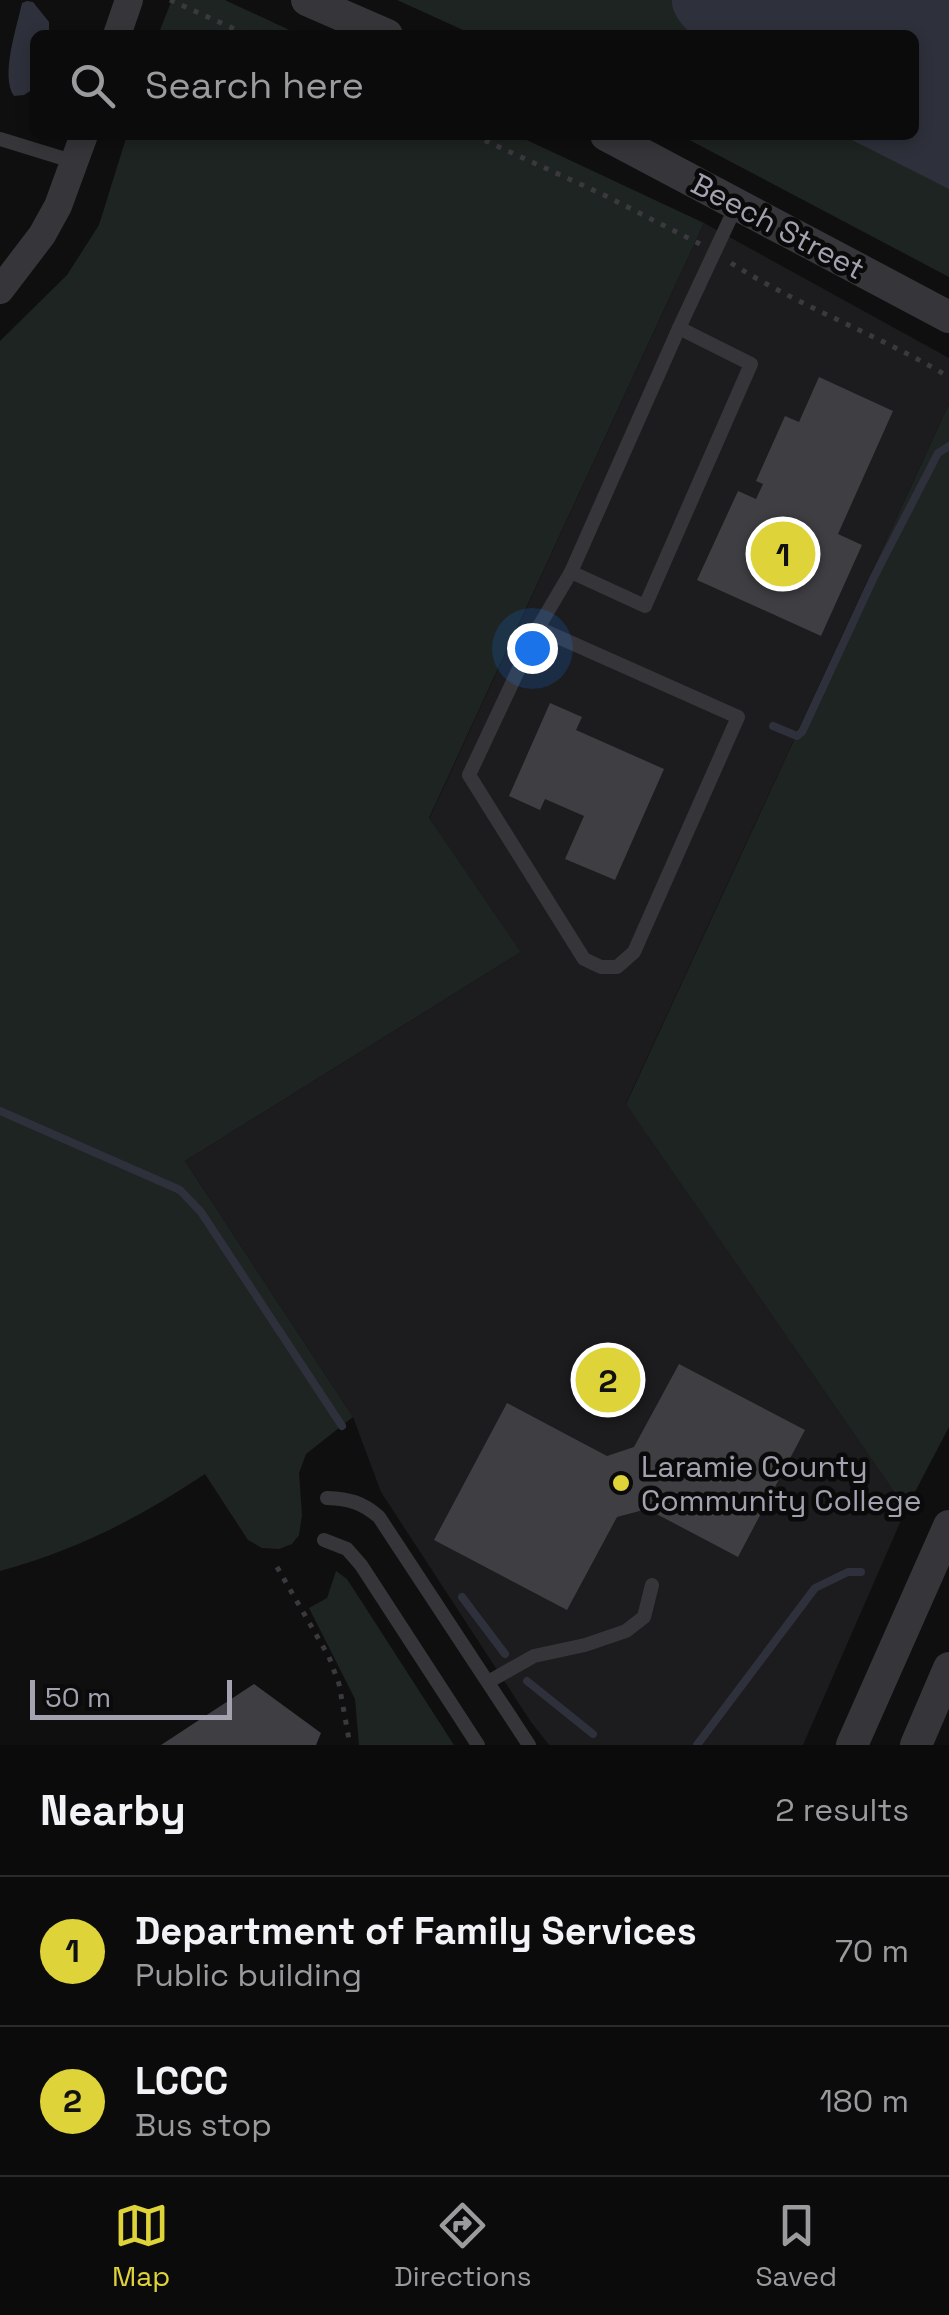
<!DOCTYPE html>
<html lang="en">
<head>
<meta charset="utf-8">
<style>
	:root { --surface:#0b0b0c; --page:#19191a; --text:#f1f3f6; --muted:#9a9b9d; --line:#2b2b2d; --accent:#ded339 }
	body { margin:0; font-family:"Space Grotesk",sans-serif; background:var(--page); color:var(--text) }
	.scale { position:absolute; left:30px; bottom:25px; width:202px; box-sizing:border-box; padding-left:10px; border:5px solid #a2a2b0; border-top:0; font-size:28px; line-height:35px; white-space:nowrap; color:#a2a2b0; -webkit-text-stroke:8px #0a0a0b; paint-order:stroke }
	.you { position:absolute; left:532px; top:648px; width:35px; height:35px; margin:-25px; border:8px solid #fff; border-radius:50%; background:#1a73e8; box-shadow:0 0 0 15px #1a73e833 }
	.badge { display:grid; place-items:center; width:65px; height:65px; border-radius:50%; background:var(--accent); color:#111; font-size:32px; font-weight:700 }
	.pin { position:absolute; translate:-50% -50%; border:5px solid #fff; box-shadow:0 2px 10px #0006 }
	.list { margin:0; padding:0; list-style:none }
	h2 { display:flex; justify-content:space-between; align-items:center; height:130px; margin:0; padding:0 40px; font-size:42px }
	h2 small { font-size:32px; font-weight:400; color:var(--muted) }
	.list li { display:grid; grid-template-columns:65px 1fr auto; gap:30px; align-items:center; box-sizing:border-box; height:150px; padding:0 40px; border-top:2px solid var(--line) }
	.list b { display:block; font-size:38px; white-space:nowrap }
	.list p { margin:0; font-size:32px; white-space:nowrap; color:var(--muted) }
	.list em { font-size:32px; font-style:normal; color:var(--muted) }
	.icon { flex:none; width:55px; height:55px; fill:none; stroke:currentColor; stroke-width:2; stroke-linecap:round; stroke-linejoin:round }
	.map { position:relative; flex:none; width:949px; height:1745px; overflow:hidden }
	.search { position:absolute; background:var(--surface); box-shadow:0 5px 15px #0003; left:30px; right:30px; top:30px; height:110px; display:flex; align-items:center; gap:25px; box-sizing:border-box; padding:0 35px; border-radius:15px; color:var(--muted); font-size:38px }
	.sheet { height:430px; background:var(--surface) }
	nav { display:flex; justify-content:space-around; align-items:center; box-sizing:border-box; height:140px; border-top:2px solid var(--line); background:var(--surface); font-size:28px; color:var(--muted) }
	nav a { display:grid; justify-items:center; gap:5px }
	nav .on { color:var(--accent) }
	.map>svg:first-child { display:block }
	.built { fill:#1c1b1d }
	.green { fill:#1e2421 }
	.water { fill:#2e313b }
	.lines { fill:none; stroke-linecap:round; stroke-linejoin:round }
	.stream { stroke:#2e313b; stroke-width:8 }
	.building { fill:#3f3e43 }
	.path { stroke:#39393e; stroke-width:5; stroke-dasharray:5 8; stroke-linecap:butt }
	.service { stroke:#36363a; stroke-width:14 }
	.minor { stroke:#36363a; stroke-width:28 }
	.tertiary { stroke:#36363a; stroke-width:32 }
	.poi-dot { fill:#ded339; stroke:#0a0a0b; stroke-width:4 }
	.labels { text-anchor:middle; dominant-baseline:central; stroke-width:9; stroke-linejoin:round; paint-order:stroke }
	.street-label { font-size:30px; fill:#a2a2b0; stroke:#0a0a0b }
	.poi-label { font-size:30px; fill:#a2a2b0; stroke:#0a0a0b; text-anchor:start }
</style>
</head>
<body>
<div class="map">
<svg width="949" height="1745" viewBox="0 0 949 1745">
	<rect width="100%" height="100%" fill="#0f0f10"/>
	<!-- built -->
	<polygon class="built" points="704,223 949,358 949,404 626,1103 906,1509 803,1745 549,1745 531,1722 381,1492 353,1417 185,1161 521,952 429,819"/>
	<!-- green -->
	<g class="green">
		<polygon points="172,0 225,0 300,35 158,35"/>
		<polygon points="397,0 949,0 949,277 680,135 914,135 914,35 474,35"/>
		<path d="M127,135H516L704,223L429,818L521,952L185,1161L353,1417L306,1454L299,1473L302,1515L299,1535L292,1544L279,1549L262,1548L248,1540L205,1474C141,1517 75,1551 0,1571V341L67,275L99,225Z"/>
		<polygon points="949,404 949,1427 906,1509 626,1104"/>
		<polygon points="336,1571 347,1579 454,1745 359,1745 355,1699 309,1608 327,1598"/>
	</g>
	<!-- water -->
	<g class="water">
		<path d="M672,0H949V189L842,135H914V35H693C683,27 671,13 672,0Z"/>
		<path d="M27,1L33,2L49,22V35H35V88L24,95L14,96C0,76 17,27 22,3Z"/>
	</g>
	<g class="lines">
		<!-- stream -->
		<g class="stream">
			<polyline points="773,726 797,736 802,732 874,577 938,453 949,446"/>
			<polyline points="0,1111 180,1190 201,1212 342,1426"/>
			<polyline points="462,1597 505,1654"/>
			<polyline points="527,1681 593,1734"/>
			<polyline points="697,1745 815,1588 848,1572 861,1572"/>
		</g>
	</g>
	<!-- building -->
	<g class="building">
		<polygon points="819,377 893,411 838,534 862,545 821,636 697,580 738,491 756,499 763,484 756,481 785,416 799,422"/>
		<polygon points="550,703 582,717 576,730 664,769 615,880 565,859 584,816 545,799 540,810 509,796"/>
		<polygon points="679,1364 805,1430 738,1557 647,1509 617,1517 567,1610 434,1540 507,1403 607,1456 634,1447"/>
		<polygon points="254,1684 321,1733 316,1745 161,1745"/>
	</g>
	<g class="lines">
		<!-- path -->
		<g class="path">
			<polyline points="170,0 248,35"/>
			<polyline points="473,135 604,195 700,244"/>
			<path d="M731,263C800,307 879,335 949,377"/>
			<polyline points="277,1567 329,1657 339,1684 350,1745"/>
		</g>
		<!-- service -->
		<g class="service">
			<polyline points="0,139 75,162"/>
			<polyline points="571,572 645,606 751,364 679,328"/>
			<polyline points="538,628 738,717 634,952 617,967 601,967 584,959 469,775 538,628 571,572 679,328 737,204"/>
			<path d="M327,1498C349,1499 362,1502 379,1517L529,1745"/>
			<polyline points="324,1540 347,1549 361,1565 478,1745"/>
			<polyline points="488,1682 534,1656 585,1645 626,1631 644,1617 652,1585"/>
		</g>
		<!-- minor -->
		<g class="minor">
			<polyline points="117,35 129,0"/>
			<polyline points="0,290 42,235 58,206 84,135"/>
		</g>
		<!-- tertiary -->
		<g class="tertiary">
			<polyline points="307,0 387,35"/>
			<polyline points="606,135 949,317"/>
			<polyline points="852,1745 949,1526"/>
			<polyline points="916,1745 949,1668"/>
		</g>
	</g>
	<!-- markers -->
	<circle class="poi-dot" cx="621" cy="1483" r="10"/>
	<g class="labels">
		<!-- street labels -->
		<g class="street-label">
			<text transform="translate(778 226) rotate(28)">Beech Street</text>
		</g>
		<!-- poi labels -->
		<g class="poi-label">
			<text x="641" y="1466">Laramie County<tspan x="641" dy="34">Community College</tspan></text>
		</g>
	</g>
</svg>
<div class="scale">50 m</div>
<div class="you"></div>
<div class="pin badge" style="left:783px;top:554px">1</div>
<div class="pin badge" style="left:608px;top:1380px">2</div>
<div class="search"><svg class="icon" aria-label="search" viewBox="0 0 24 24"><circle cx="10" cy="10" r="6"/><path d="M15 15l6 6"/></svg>Search here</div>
</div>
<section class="sheet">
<h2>Nearby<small>2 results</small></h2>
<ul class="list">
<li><span class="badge">1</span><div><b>Department of Family Services</b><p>Public building</p></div><em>70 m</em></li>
<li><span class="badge">2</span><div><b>LCCC</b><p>Bus stop</p></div><em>180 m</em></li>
</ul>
</section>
<nav>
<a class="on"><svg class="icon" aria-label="map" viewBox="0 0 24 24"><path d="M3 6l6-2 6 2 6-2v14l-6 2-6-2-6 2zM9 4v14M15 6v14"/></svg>Map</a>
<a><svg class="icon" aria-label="directions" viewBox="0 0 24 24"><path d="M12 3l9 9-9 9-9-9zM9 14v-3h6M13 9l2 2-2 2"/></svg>Directions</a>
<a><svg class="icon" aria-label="saved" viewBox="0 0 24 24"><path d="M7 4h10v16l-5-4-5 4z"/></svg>Saved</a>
</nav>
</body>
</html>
